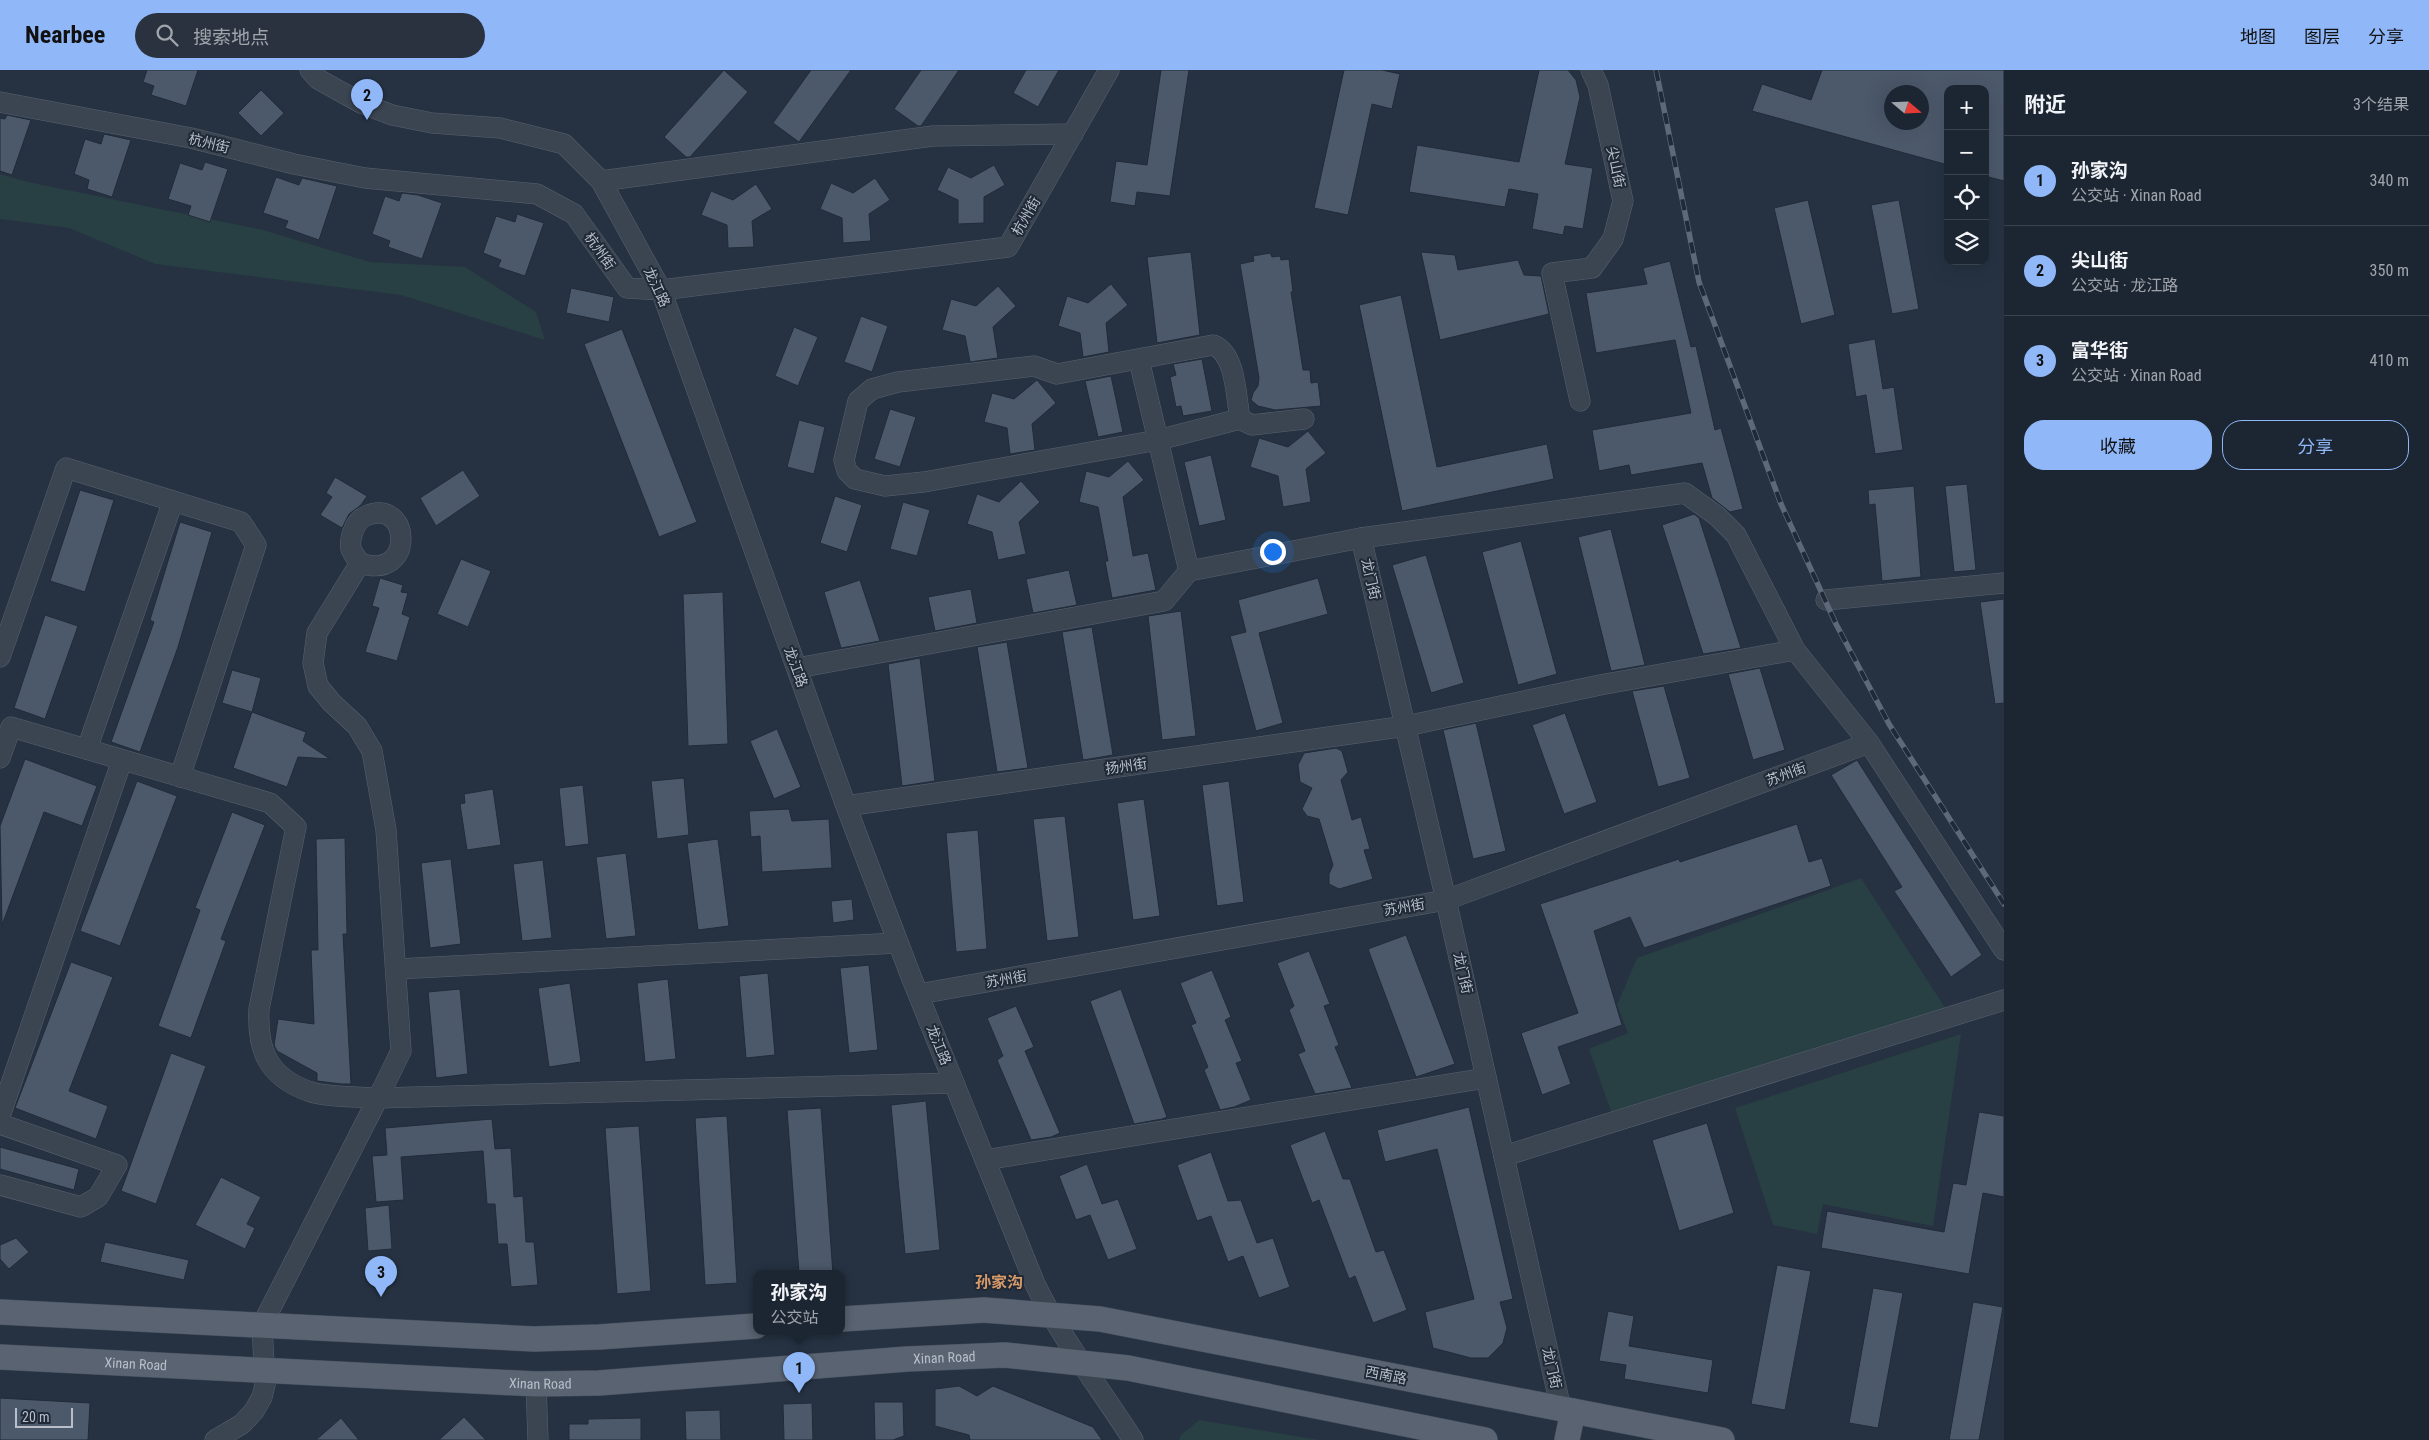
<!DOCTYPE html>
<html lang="zh">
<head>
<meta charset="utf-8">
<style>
	:root { --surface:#1c2632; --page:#29323e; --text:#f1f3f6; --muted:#a0a5ac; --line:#3a434d; --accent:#90b7f8 }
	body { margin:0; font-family:"Roboto Condensed","Noto Sans SC",sans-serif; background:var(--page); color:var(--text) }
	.controls { position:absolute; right:15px; top:15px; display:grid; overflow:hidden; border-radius:10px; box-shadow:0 5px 20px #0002 }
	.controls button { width:45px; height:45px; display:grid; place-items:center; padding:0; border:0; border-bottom:1px solid var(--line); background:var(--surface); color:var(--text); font:25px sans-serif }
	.compass { position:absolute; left:1884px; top:15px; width:45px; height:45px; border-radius:50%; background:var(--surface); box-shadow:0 5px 20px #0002; rotate:109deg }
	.scale { position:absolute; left:15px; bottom:12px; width:58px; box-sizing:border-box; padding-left:5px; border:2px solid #b8bfcb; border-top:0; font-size:14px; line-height:18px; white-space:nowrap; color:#b8bfcb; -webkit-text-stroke:4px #1f2937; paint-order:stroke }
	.you { position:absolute; left:1272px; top:481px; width:18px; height:18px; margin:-12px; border:4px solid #fff; border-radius:50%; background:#1a73e8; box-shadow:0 0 0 8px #1a73e833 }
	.badge { display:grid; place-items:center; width:32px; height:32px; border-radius:50%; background:var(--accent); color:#111; font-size:16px; font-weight:700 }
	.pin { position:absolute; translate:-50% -41px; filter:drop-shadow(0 1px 2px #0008) }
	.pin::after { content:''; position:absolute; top:26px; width:18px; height:15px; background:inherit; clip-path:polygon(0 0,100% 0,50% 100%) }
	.popup { position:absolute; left:753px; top:1200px; width:92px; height:65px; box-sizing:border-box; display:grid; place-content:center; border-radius:10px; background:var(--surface); filter:drop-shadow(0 1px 4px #0005); font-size:16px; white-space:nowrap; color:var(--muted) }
	.popup b { font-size:19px; color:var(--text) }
	.popup::after { content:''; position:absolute; left:50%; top:100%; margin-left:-10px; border:10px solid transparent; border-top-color:var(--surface) }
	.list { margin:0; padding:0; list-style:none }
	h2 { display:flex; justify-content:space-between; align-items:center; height:65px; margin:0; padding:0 20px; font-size:21px }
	h2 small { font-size:16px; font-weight:400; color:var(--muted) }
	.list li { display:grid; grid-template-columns:32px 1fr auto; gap:15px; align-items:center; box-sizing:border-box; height:90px; padding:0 20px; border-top:1px solid var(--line) }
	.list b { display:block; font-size:19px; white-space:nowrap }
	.list p { margin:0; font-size:16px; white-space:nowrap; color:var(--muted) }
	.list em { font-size:16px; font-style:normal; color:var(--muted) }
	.actions { display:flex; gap:10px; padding:15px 20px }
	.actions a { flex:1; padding:11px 0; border:1px solid var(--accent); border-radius:20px; text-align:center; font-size:18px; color:var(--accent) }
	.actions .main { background:var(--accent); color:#111 }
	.icon { flex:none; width:28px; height:28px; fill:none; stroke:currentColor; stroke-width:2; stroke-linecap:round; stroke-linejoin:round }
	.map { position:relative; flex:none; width:2004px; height:1370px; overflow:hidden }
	header { display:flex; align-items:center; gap:30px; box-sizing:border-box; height:70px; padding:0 25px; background:var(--accent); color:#111 }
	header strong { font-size:24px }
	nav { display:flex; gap:28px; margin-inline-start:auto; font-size:18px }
	.search { width:350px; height:45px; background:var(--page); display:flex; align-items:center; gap:12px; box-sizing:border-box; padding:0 18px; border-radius:28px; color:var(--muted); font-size:19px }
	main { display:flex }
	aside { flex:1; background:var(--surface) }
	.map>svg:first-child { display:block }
	.green { fill:#283f43 }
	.building { fill:#4c596b; stroke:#212b39; fill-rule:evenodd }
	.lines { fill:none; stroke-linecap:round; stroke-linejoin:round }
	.minor-casing { stroke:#59626f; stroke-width:21 }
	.major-casing { stroke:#444d5b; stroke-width:26 }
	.minor { stroke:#3b4451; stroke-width:20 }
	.major { stroke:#596371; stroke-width:25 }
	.rail-casing { stroke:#5d6878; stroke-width:5.5 }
	.rail { stroke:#1f2937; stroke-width:4; stroke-dasharray:11; stroke-linecap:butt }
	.labels { text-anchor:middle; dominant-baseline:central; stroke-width:4; stroke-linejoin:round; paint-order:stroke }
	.street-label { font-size:14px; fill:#b8bfcb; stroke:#1f2937 }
	.quarter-label { font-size:16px; font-weight:bold; fill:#d69968; stroke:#1f2937 }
</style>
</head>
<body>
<header>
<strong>Nearbee</strong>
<div class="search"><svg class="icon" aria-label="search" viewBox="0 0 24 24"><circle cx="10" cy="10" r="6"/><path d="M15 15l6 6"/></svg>搜索地点</div>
<nav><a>地图</a><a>图层</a><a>分享</a></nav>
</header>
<main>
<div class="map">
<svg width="2004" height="1370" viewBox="0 0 2004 1370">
	<rect width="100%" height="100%" fill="#263242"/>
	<!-- green -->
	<g class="green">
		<polygon points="0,104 28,112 263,160 370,192 465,197 536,242 545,270 401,225 155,194 69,158 0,149"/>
		<polygon points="1861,808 1946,939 1614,1050 1589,979 1628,963 1617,935 1637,888"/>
		<polygon points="1961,964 1933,1156 1823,1134 1817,1164 1773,1155 1735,1038"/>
		<polygon points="1199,1350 1320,1370 1179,1370 1181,1365"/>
	</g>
	<!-- building -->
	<g class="building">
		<polygon points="147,0 198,0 186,36 151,25 154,16 143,12"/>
		<polygon points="724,0 748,22 690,87 686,87 664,67"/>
		<polygon points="811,0 851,0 799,72 773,53"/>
		<polygon points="921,0 959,0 921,56 918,56 894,39"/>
		<polygon points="1026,0 1059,0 1038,37 1013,23"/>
		<polygon points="1161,0 1189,0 1170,126 1137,122 1135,136 1110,132 1116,91 1147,95"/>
		<polygon points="1344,0 1382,0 1400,4 1392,39 1372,34 1348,145 1314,138"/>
		<polygon points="1539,0 1568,0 1576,10 1580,27 1565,94 1593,98 1583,159 1565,156 1563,165 1532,159 1538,124 1509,119 1505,137 1409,122 1417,75 1519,92"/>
		<path d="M1822,0H2004V111L1985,106V19H1948V95L1752,41L1762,14L1811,30ZM1892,22H1922V52H1892Z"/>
		<polygon points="261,20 284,43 261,66 238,43"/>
		<polygon points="7,45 31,50 12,105 0,101 0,48 5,49"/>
		<polygon points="104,64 131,70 112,127 87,119 89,110 74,104 85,69 101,74"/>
		<polygon points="205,92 228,99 210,152 188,145 191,136 168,129 180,93 202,100"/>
		<polygon points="994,95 1005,115 984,127 984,153 958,154 958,130 937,120 948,97 971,108"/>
		<polygon points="276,107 299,115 302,108 337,116 319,170 285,158 288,151 263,143"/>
		<polygon points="875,108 890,130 869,144 871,171 843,173 842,148 820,139 831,113 853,123"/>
		<polygon points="756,114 772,139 752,151 754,177 728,178 727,155 701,145 711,121 733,130"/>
		<polygon points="402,123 418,125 442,133 422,189 388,177 390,171 372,164 385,126 399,131"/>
		<polygon points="1808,130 1835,245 1801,254 1774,138"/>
		<polygon points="1899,130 1919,239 1892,244 1871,135"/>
		<polygon points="517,144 544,153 525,206 498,197 501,190 483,183 496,146 515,152"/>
		<polygon points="1191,182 1200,265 1157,273 1147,187"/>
		<polygon points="1421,182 1455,185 1458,200 1518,190 1524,205 1541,206 1549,244 1440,270"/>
		<polygon points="1270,183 1272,187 1280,186 1281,190 1289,189 1293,222 1291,222 1303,300 1310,300 1311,313 1318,312 1321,336 1275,340 1258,336 1251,330 1253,323 1258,316 1259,308 1240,194 1254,191 1253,186"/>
		<polygon points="1670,191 1691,277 1696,276 1715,360 1721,358 1743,439 1730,442 1712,428 1702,393 1631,405 1629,395 1599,401 1592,360 1691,343 1675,270 1596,283 1586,223 1647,214 1643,198"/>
		<polygon points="1111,214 1128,235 1106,253 1109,282 1083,287 1080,263 1058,256 1067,226 1088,233"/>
		<polygon points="998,216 1016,236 993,257 998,288 970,292 965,266 942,260 951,229 976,236"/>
		<polygon points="571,218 614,227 609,252 566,243"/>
		<polygon points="1401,225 1437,397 1547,374 1554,409 1402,441 1359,235"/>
		<polygon points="861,246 888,256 872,302 844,292"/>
		<polygon points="794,257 818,267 798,316 775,306"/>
		<polygon points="622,259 697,452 659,467 584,274"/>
		<polygon points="1875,269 1883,319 1894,317 1903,380 1875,384 1866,325 1856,327 1848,274"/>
		<polygon points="1202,289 1212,341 1183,346 1181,336 1176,337 1170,307 1176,305 1173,294"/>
		<polygon points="1111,306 1123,362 1098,367 1085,311"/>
		<polygon points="1037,310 1056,333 1032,354 1035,380 1010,384 1007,358 984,352 992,323 1014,329"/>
		<polygon points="890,339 916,347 900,397 874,389"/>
		<polygon points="799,350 825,357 814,404 787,397"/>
		<polygon points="1308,361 1326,383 1306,399 1311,432 1283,437 1278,406 1250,397 1259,368 1288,377"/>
		<polygon points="1211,385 1226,450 1199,456 1184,392"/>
		<polygon points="1128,391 1144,410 1123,427 1133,486 1148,483 1156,520 1112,528 1105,491 1108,491 1098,437 1079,432 1086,401 1109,407"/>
		<polygon points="463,400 480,426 436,456 420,428"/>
		<polygon points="335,407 367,426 361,435 349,444 342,458 320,445 332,427 326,423"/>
		<polygon points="1021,411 1040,432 1019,452 1026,484 998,490 992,462 967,454 977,424 999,432"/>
		<polygon points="1967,414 1976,500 1954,502 1945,416"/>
		<polygon points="1914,416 1921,507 1882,511 1875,434 1869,435 1868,420"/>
		<polygon points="80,420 114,430 85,522 50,511"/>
		<polygon points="835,426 862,435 847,482 820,473"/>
		<polygon points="903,432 930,440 917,486 890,479"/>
		<polygon points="1694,444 1699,448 1741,578 1703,584 1662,455"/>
		<polygon points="180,452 212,462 178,577 140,682 111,672 154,552 150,550"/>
		<polygon points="1611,459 1645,595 1611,601 1578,467"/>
		<polygon points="1521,471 1557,604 1518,615 1482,482"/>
		<polygon points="1426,485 1464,613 1431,623 1392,495"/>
		<polygon points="461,489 491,501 468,557 437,544"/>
		<polygon points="1069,500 1077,535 1033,543 1026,509"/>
		<polygon points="380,508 403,515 401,522 408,523 402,544 410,547 397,591 365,582 379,538 372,536"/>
		<polygon points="1318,508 1328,544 1259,563 1283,653 1256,661 1230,566 1246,562 1238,530"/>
		<polygon points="860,510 880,571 841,578 824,522"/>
		<polygon points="971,519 977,553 935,561 928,527"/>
		<polygon points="723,522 728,674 688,676 683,524"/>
		<polygon points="2004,529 2004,633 1995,634 1980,532"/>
		<polygon points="1181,541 1196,666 1162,670 1148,546"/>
		<polygon points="45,545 78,556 45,649 14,638"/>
		<polygon points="1092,557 1113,685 1083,690 1062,562"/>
		<polygon points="1007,572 1028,698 997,702 977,577"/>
		<polygon points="920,588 935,711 902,716 888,594"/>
		<polygon points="1760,598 1785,680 1753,690 1728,604"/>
		<polygon points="232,600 261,608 252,642 222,633"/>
		<polygon points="1664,616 1690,708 1658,717 1632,621"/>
		<polygon points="252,642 306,662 303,671 330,689 298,687 287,717 233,698"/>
		<polygon points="1565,643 1597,732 1564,744 1532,655"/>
		<polygon points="1476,653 1506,781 1473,789 1443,660"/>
		<polygon points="777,659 801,717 774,729 750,671"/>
		<polygon points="1336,678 1342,681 1348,702 1341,710 1352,750 1361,747 1370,779 1364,780 1373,809 1339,819 1329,814 1329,804 1333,795 1319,749 1307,746 1302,739 1312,718 1300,712 1298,695 1304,683"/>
		<polygon points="25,689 97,716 82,756 44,742 2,855 0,756"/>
		<polygon points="1857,690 1982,885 1951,907 1894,821 1902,817 1831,705"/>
		<polygon points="684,708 689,765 657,769 651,711"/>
		<polygon points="137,711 177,726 120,876 80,861"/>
		<polygon points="1229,711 1244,832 1217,836 1202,715"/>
		<polygon points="583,715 589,774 565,777 559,718"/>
		<polygon points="493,719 501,775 467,780 460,734 465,733 464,724"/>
		<polygon points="1144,729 1160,846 1133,850 1117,733"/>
		<polygon points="789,739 792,751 829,749 832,798 762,802 760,766 751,767 749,741"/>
		<polygon points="232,742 265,755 221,869 226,871 191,968 158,956 200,840 195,838"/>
		<polygon points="1065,746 1079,867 1047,871 1033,749"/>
		<polygon points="1797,754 1809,792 1822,788 1831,816 1644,878 1630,847 1594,861 1622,955 1558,977 1571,1014 1542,1025 1521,963 1578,943 1540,834 1679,789 1680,792"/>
		<polygon points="978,760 987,879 956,882 946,763"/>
		<polygon points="345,768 347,864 343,864 351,1014 341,1014 317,1011 317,1003 277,981 274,975 278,949 314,954 311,880 318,880 316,769"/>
		<polygon points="718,769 729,856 698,860 687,773"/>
		<polygon points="626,783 636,866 606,869 596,787"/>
		<polygon points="451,789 461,874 430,878 421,793"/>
		<polygon points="543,790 552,868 522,871 513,794"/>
		<polygon points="852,829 854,850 833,853 831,831"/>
		<polygon points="1406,865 1455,994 1416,1007 1368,879"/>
		<polygon points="1309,881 1330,934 1324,936 1339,975 1335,977 1352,1018 1315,1024 1298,984 1305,981 1289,940 1294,936 1277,893"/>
		<polygon points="71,892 113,907 69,1021 108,1036 96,1069 15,1038"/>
		<polygon points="869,895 878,980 849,983 840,898"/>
		<polygon points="1212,900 1231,947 1225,950 1242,991 1236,993 1251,1030 1234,1037 1220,1040 1204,1000 1208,997 1191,955 1196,953 1180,913"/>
		<polygon points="768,903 775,985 746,988 739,906"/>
		<polygon points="668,909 676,989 645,992 637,913"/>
		<polygon points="570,913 581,992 549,997 538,918"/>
		<polygon points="460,919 468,1004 436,1008 428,922"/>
		<polygon points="1121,919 1167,1047 1162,1049 1134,1054 1090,931"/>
		<polygon points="1016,936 1034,977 1025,981 1060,1063 1051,1067 1031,1070 997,990 1003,986 987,948"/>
		<polygon points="171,983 206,996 156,1134 121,1121"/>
		<polygon points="926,1031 940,1180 905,1184 891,1035"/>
		<polygon points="1469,1037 1513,1229 1500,1232 1507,1258 1503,1273 1488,1288 1471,1288 1433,1278 1425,1242 1474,1229 1437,1079 1385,1092 1377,1060"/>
		<polygon points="821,1038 833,1204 799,1204 787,1040"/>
		<polygon points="1979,1042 2004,1046 2004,1127 1983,1123 1969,1204 1821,1178 1827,1141 1944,1162 1953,1113 1966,1115"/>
		<polygon points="727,1046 737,1213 705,1215 695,1048"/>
		<polygon points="492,1049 495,1079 511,1078 514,1127 523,1126 526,1172 534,1172 538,1215 511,1217 507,1174 498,1174 495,1134 487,1134 483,1081 401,1087 404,1130 376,1132 372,1086 387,1085 385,1058"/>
		<polygon points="1707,1053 1734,1143 1679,1161 1652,1070"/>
		<polygon points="639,1056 651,1221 617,1224 605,1058"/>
		<polygon points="1325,1061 1343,1109 1350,1109 1376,1182 1384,1180 1407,1240 1373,1253 1355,1206 1349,1209 1319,1130 1312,1133 1290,1075"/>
		<polygon points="0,1077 79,1099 74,1120 0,1099"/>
		<polygon points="1211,1082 1228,1131 1241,1130 1257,1173 1273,1168 1290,1217 1259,1228 1243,1186 1228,1192 1211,1146 1197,1151 1177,1095"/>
		<polygon points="1087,1094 1102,1134 1118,1129 1137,1179 1108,1190 1090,1145 1076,1150 1059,1106"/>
		<polygon points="221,1107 261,1127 247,1154 255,1158 245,1179 195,1155"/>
		<polygon points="389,1135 392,1179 368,1181 365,1138"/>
		<polygon points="16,1168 29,1182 9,1199 0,1189 0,1175"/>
		<polygon points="105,1172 189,1190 184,1210 100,1192"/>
		<polygon points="1777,1195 1811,1201 1785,1340 1751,1334"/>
		<polygon points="1873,1218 1903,1223 1878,1358 1849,1353"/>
		<polygon points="1973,1232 2003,1237 1979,1370 1949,1370"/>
		<polygon points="1608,1241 1634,1246 1629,1276 1713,1290 1708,1323 1624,1309 1626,1295 1599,1291"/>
		<polygon points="959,1316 977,1326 993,1316 1093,1357 1102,1370 970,1370 969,1365 935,1356 935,1319"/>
		<polygon points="0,1328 90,1333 88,1370 0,1370"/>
		<polygon points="874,1332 903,1332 904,1366 893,1370 875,1370"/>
		<polygon points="812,1333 813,1370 784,1370 783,1334"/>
		<polygon points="720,1340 721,1370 686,1370 685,1341"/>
		<polygon points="464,1347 486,1370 439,1370"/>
		<polygon points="341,1348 359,1370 316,1370"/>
		<polygon points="641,1348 641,1370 569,1370 569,1354 588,1354 588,1349"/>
	</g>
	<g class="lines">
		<!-- minor casing -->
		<g class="minor-casing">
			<g id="minor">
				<path d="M310,0L318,9L361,33L392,45L432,53L500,58L564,74L601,111L661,220L846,736L912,909L1035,1214C1062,1270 1100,1318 1133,1370"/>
				<polyline points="0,32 191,68 294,94 365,108 537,124 574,144 627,218 661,220 1008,177 1109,0"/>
				<polyline points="601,111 933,66 1073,64"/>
				<polyline points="1139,290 1189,501"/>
				<polyline points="1580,331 1552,203 1592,198 1613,169 1623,131 1598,15 1591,0"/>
				<path d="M1240,349C1236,327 1236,283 1213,275L1057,304L1034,296L898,312L872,319L858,331L844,390L847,401L855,409L885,416L924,412L1158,370L1240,349L1252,355L1304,349"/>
				<polyline points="1361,468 1446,830 1561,1339"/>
				<path d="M360,493C357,489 353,484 351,479C349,468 355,450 366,446C411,426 416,512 360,493L317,563L313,593L318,616L332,633L357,656L372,681L386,760L401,981L378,1028L954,1013"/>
				<polyline points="1826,530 2004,513"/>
				<polyline points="0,587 66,398 241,452 256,475 180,707"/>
				<polyline points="797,598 1164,531 1189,501 1361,468 1685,423 1717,446 1736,465 1795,580 1869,673 2004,880"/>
				<polyline points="87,679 173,431"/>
				<path d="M0,688L11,657L270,733L296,757L259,939C257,979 267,1006 308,1021C323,1027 360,1027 378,1028L262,1255L265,1315L262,1327L254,1341L242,1354L215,1370"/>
				<polyline points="846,736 1406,656 1600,615 1795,580"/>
				<polyline points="397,899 898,873"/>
				<polyline points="919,924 1446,830 1869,673"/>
				<polyline points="0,1046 122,690"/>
				<polyline points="0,1054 117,1095 98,1127 81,1137 0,1115"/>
				<polyline points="1504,1086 2004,930"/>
				<polyline points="985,1090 1486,1008"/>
				<polyline points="536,1314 538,1370"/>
			</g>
		</g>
		<!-- major casing -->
		<g class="major-casing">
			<g id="major">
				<polyline points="0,1242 534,1269 599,1267 756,1256"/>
				<polyline points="842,1249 984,1240 1100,1249 1722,1370"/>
				<path id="s1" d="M0,1287L536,1314L599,1313L907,1289L1005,1285L1128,1298L1485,1370"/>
				<polyline points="1567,1370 1573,1341"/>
			</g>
		</g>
		<!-- minor -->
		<use href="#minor" class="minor"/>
		<!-- major -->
		<use href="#major" class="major"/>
		<!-- rail casing -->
		<g class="rail-casing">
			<polyline id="rail" points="1656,0 1699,212 1781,434 1836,554 1889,654 2004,834"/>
		</g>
		<!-- rail -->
		<use href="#rail" class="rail"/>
	</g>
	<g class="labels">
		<!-- street labels -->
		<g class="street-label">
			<text transform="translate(209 73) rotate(14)">杭州街</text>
			<text transform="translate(1616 97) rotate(78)">尖山街</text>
			<text transform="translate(1026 146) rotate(-60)">杭州街</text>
			<text transform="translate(600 181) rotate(55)">杭州街</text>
			<text transform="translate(657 217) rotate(65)">龙江路</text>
			<text transform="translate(1371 509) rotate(77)">龙门街</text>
			<text transform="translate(796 597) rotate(70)">龙江路</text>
			<text transform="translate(1126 696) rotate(-8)">扬州街</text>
			<text transform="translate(1786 704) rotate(-20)">苏州街</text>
			<text transform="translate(1404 837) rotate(-10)">苏州街</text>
			<text transform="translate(1463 903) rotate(77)">龙门街</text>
			<text transform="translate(1006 909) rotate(-10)">苏州街</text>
			<text transform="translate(939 975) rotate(68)">龙江路</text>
			<text stroke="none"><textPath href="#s1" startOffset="946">Xinan Road</textPath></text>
			<text stroke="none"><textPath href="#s1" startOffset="136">Xinan Road</textPath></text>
			<text transform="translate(1552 1298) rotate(77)">龙门街</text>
			<text transform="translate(1386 1305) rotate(11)">西南路</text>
			<text stroke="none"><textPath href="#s1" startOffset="541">Xinan Road</textPath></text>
		</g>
		<!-- quarter labels -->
		<g class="quarter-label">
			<text x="999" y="1212">孙家沟</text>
		</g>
	</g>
</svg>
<div class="controls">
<button>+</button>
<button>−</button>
<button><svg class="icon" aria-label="locate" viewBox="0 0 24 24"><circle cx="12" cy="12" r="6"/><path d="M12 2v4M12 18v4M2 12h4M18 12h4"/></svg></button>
<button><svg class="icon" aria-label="layers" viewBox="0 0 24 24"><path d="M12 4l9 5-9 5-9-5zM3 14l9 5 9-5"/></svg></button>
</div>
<svg class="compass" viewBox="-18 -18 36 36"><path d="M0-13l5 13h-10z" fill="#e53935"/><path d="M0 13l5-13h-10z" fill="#a0a5ac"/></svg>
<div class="scale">20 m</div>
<div class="you"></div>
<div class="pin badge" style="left:799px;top:1323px">1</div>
<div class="popup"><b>孙家沟</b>公交站</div>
<div class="pin badge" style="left:367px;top:50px">2</div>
<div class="pin badge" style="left:381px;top:1227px">3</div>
</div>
<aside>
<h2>附近<small>3个结果</small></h2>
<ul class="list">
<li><span class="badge">1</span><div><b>孙家沟</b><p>公交站 · Xinan Road</p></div><em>340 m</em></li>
<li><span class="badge">2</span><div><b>尖山街</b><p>公交站 · 龙江路</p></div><em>350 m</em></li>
<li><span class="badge">3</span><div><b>富华街</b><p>公交站 · Xinan Road</p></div><em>410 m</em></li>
</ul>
<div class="actions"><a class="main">收藏</a><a>分享</a></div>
</aside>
</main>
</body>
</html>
